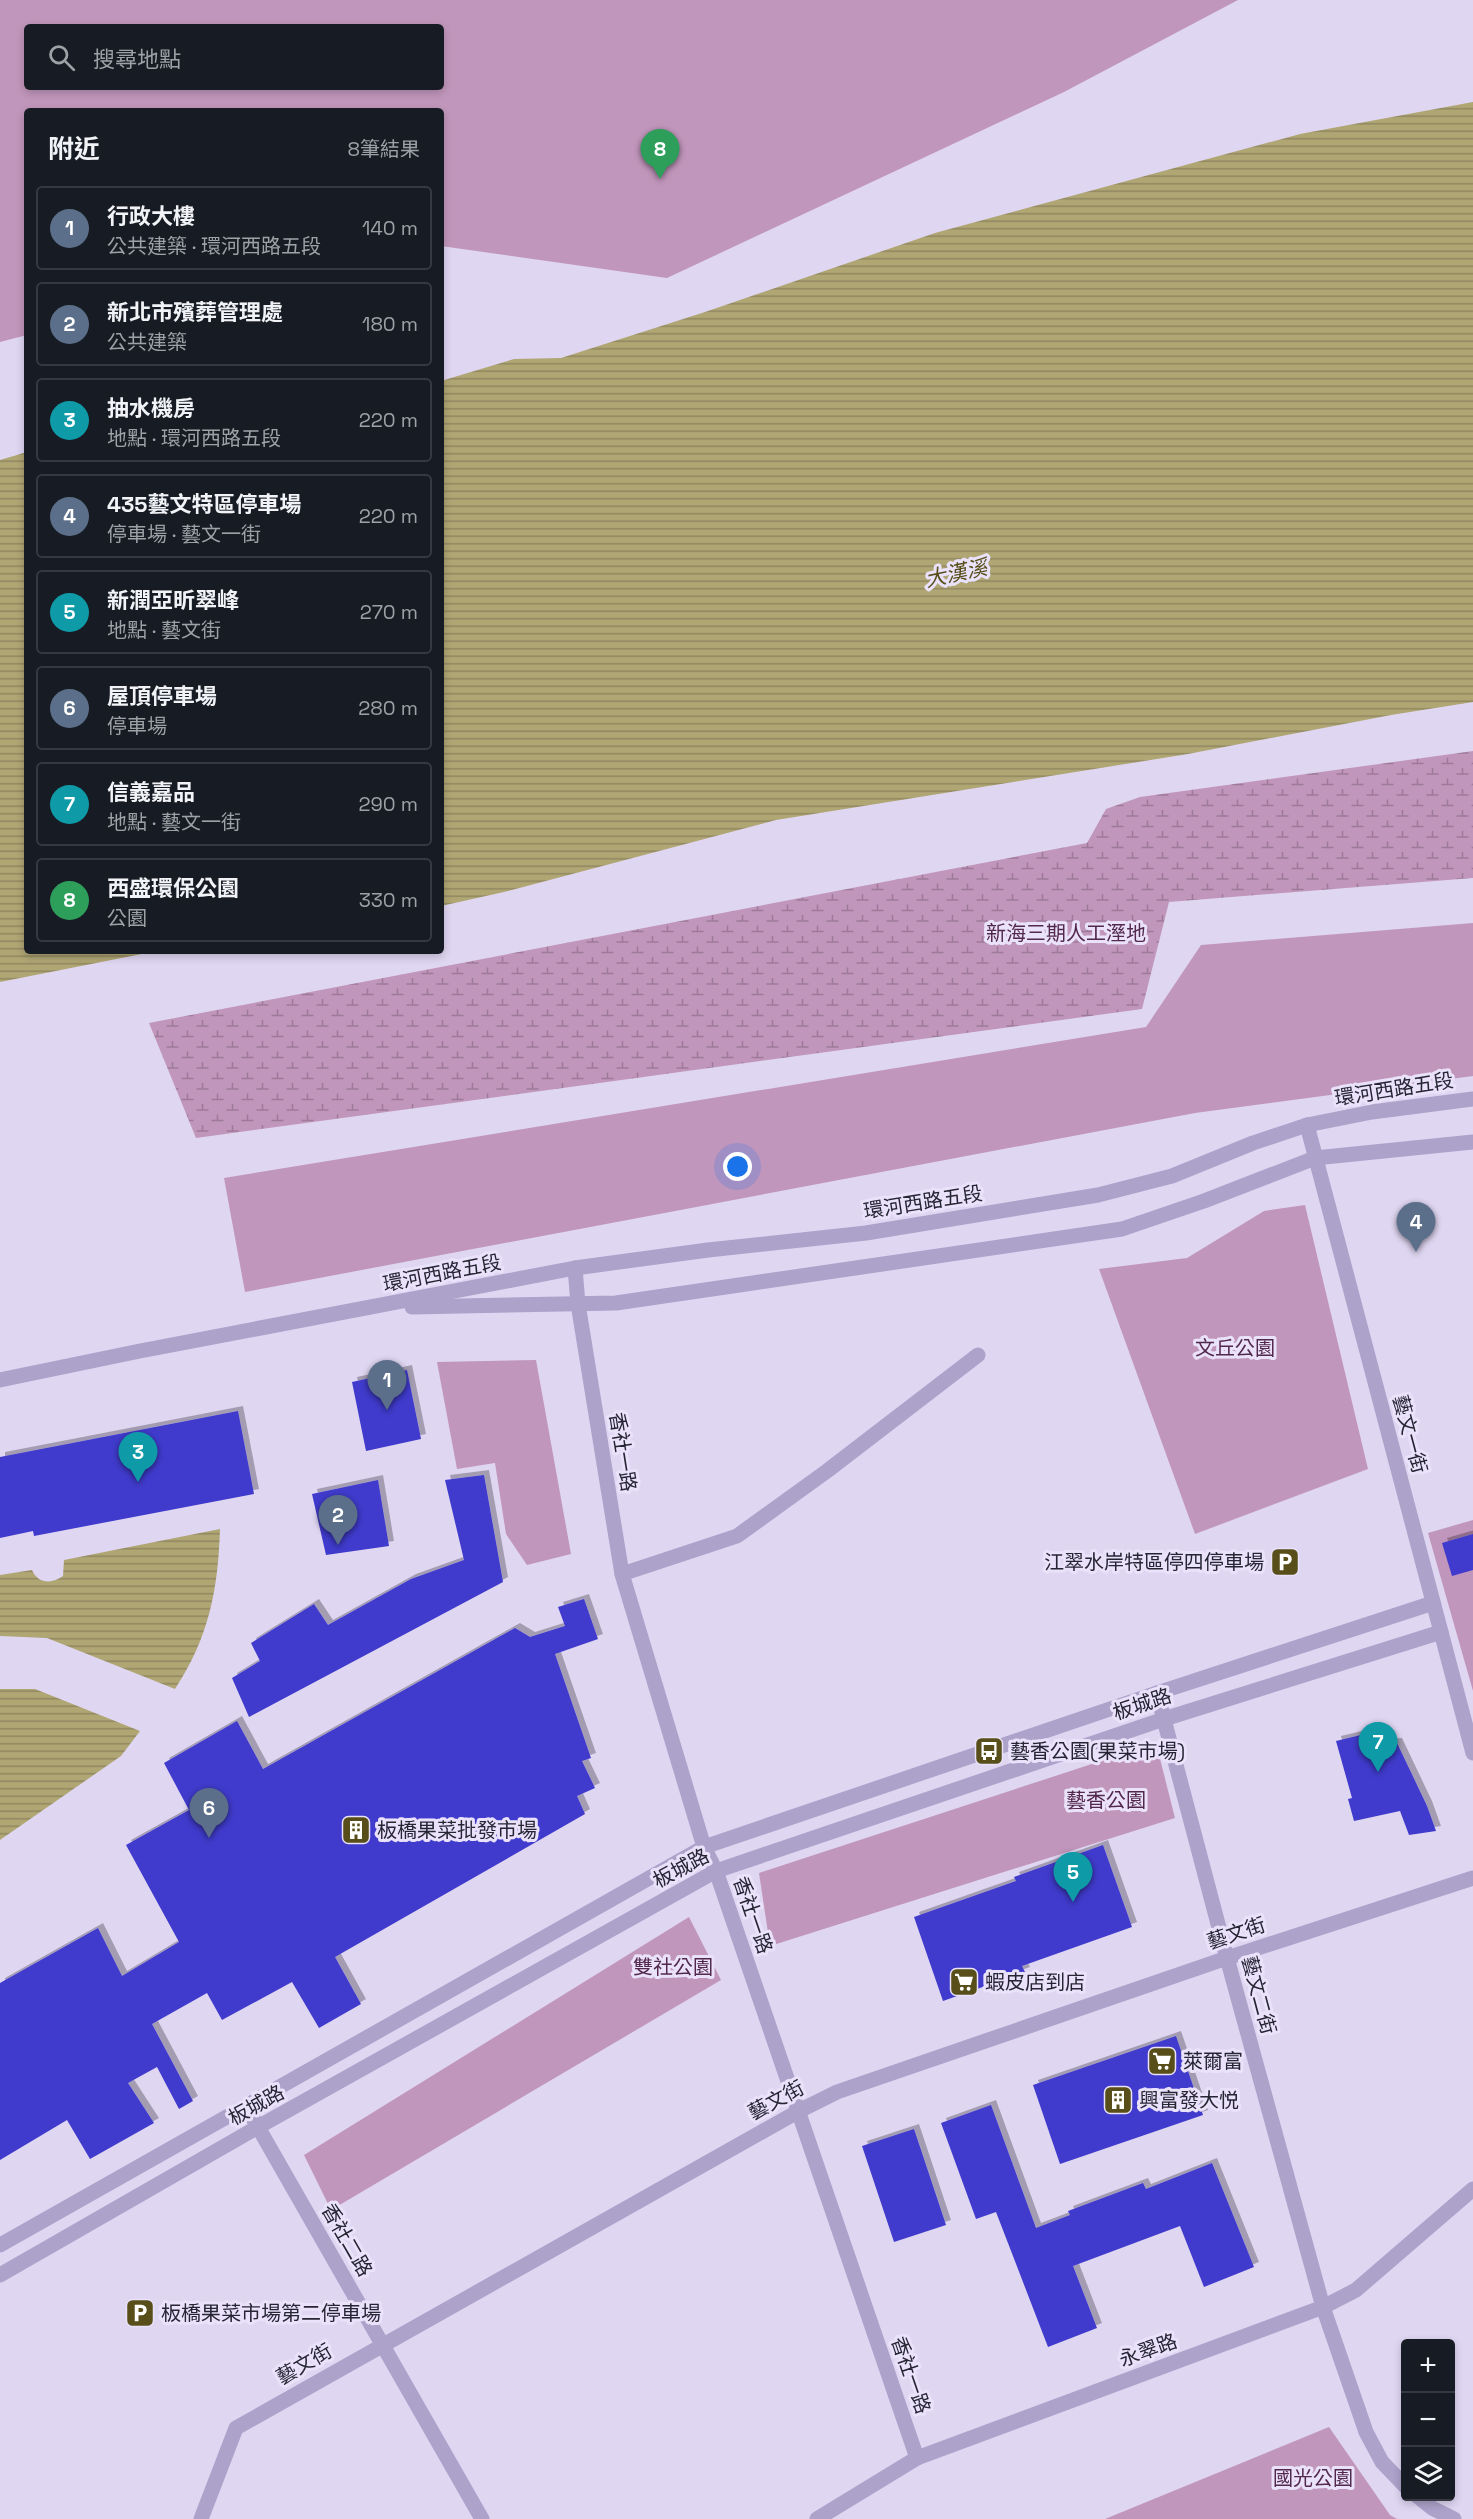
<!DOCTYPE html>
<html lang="zh-TW">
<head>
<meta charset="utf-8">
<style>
	:root { --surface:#171b24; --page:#242831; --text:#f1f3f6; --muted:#9ea1a6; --line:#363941; --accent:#aca993 }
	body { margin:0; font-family:"Space Grotesk","Noto Sans TC",sans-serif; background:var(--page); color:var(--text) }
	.controls { position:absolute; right:18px; bottom:18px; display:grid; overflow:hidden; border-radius:6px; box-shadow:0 3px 9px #0003 }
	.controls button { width:54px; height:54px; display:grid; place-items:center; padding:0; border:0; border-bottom:2px solid var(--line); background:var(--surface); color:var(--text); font:30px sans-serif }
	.you { position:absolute; left:738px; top:1167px; width:21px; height:21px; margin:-15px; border:4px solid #fff; border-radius:50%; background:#1a73e8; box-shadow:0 0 0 9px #1a73e833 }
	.badge { display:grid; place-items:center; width:39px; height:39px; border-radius:50%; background:var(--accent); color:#fff; font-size:20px; font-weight:700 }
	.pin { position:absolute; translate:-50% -50px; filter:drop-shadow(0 2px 3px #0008) }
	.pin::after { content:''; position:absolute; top:32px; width:21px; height:18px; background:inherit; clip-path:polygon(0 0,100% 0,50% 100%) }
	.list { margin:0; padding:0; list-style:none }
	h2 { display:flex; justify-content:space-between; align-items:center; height:78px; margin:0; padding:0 24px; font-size:26px }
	h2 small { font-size:20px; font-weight:400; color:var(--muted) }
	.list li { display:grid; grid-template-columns:39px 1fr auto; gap:18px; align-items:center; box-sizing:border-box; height:84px; margin:0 12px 12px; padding:0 12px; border:2px solid var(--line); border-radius:6px }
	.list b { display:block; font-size:22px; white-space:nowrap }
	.list p { margin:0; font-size:20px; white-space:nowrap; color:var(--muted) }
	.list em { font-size:20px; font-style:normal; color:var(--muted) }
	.icon { flex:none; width:33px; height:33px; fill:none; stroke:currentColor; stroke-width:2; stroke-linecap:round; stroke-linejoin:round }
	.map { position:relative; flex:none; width:1473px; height:2519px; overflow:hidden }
	.search { position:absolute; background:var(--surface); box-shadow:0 3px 9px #0003; left:24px; top:24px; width:420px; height:66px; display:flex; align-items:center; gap:15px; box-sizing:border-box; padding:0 21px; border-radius:6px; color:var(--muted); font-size:22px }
	.panel { position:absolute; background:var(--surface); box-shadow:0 3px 9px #0003; left:24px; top:108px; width:420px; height:846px; border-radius:6px }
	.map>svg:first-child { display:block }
	.wetland { fill:url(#wetland-marsh) }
	.park { fill:#c196bc; fill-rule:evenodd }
	.water { fill:url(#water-rules) }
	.building { fill:#3f3acc; filter:url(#shadow) }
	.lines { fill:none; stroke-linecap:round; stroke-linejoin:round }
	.minor { stroke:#aca2ca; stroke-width:15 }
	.tertiary { stroke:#aca2ca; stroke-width:15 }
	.labels { text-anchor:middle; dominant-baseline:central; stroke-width:6; stroke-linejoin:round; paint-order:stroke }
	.park-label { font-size:20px; fill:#53284d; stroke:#eae2fa }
	.street-label { font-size:20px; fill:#262534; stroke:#eae2fa }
	.poi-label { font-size:20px; fill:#262534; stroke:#eae2fa; text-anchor:start }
	.water-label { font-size:21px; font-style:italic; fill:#574e19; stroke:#eae2fa }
</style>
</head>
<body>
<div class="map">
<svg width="1473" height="2519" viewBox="0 0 1473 2519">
	<defs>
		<pattern id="wetland-marsh" width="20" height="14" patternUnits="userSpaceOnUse" patternTransform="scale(1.5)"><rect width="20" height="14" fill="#c196bc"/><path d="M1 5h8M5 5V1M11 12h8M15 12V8" fill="none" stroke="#9d7a9a"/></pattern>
		<pattern id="water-rules" width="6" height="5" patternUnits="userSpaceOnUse" patternTransform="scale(1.5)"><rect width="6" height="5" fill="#b0a674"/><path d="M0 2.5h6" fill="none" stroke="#8f8760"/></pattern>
		<filter id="shadow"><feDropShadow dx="5" dy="-5" stdDeviation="0" flood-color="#0004"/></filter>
	</defs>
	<rect width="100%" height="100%" fill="#dfd6f2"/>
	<!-- wetland -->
	<polygon class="wetland" points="1473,751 1473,878 1169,902 1142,1009 196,1138 149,1023 1087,843 1106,809 1140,797"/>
	<!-- park -->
	<g class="park">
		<path d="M0,0H1238L1064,92L667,278L441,246V111H27V335L0,342ZM27,27H441V87H27Z"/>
		<polygon points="1473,923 1473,1076 1195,1113 245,1292 224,1178 1146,1027 1201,945"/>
		<polygon points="1305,1205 1368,1469 1195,1534 1099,1269 1187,1258 1264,1211"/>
		<polygon points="536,1360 571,1554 527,1565 506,1534 495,1463 457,1469 437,1362"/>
		<polygon points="1473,1520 1473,1691 1428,1533"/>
		<polygon points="1156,1743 1175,1818 770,1946 759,1873"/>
		<polygon points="689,1917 721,1980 331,2210 304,2155"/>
		<polygon points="1329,2427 1390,2515 1397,2519 1105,2519"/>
	</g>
	<!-- water -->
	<g class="water">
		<polygon points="1473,102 1473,702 1391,715 1188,754 776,820 504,892 441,906 441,381 514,359 561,358 705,312 935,233 1300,134"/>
		<polygon points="27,452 27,951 157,951 0,982 0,460"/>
		<path d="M220,1529C218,1590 209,1637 175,1689L47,1638L0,1636V1575L32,1570C38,1584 52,1584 63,1576L64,1560Z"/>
		<polygon points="0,1689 35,1689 140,1731 121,1756 0,1840"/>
	</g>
	<!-- building -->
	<g class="building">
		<polygon points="407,1370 421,1439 366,1451 352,1382"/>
		<polygon points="238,1411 254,1494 34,1536 33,1531 0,1538 0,1457"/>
		<polygon points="484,1475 503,1582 249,1717 232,1678 260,1661 251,1643 314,1604 328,1625 411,1579 464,1560 445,1480"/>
		<polygon points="378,1480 389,1546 326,1555 312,1494"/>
		<polygon points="1473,1534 1473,1570 1452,1576 1442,1543"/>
		<polygon points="584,1599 598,1639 555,1654 591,1758 582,1761 595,1788 577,1796 585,1814 335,1957 361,2004 319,2028 292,1982 222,2020 207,1993 152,2024 193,2101 179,2109 157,2067 128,2083 154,2123 90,2159 67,2120 0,2160 0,1983 98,1928 122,1976 179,1942 126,1845 189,1810 164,1763 237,1721 263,1769 515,1628 530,1637 565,1626 558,1607"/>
		<polygon points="1369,1733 1371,1745 1397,1743 1427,1806 1436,1831 1409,1835 1400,1811 1354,1821 1348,1799 1352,1798 1336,1741"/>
		<polygon points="1103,1845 1132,1927 1022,1966 1025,1972 943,2001 914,1917 1016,1881 1014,1877"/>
		<polygon points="1176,2036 1203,2115 1060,2164 1033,2085"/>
		<polygon points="991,2105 1036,2228 1070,2215 1068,2211 1143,2183 1146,2189 1212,2163 1254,2267 1204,2287 1180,2226 1073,2266 1097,2328 1048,2347 996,2212 976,2219 941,2123"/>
		<polygon points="914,2129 946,2225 894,2242 862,2146"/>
	</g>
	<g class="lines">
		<!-- minor -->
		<g class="minor">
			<polyline points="1307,1125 1473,1753"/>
			<polyline points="622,1574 737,1536 827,1471 978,1355"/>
			<polyline points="1157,1693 1227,1958 1323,2307 1366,2432 1382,2462 1406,2487"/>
			<polyline points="246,2106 482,2519"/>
			<polyline points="1417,2496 1432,2508 1454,2519"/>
			<polyline points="201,2519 236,2428 799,2111 837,2092 1227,1958 1473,1878"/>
			<polyline points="817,2519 917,2458 1323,2307 1356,2290 1473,2189"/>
		</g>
		<!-- tertiary -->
		<g class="tertiary">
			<polyline points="575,1268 578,1304 622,1574 704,1847 716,1871 917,2458"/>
			<polyline points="412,1307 616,1303 1122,1229 1204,1201 1315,1158 1473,1142"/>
			<polyline points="0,1380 140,1351 575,1268 708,1250 866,1233 1098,1195 1172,1176 1253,1143 1307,1125 1372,1112 1473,1099"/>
			<polyline points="0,2245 704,1847 1157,1693 1433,1603"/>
			<polyline points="0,2275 258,2127 716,1871 1164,1719 1441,1632"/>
		</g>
	</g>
	<!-- icons -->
	<defs>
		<g id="parking-square" transform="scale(1.5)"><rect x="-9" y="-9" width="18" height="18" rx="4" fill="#574e19" stroke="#eae2fa"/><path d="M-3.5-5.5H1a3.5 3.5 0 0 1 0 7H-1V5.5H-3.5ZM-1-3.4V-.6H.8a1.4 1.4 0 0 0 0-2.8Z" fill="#fff"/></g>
		<g id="bus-square" transform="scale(1.5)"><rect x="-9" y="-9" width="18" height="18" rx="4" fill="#574e19" stroke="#eae2fa"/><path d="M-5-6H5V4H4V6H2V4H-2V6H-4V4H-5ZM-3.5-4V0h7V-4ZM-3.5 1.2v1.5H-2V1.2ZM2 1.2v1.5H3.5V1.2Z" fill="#fff"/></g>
		<g id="building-square" transform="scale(1.5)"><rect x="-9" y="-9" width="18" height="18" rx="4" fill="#574e19" stroke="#eae2fa"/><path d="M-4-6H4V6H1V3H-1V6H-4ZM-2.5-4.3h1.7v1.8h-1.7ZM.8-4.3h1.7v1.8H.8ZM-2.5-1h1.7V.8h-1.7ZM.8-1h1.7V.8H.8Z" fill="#fff"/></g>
		<g id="supermarket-square" transform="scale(1.5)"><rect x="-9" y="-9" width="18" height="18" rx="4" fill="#574e19" stroke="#eae2fa"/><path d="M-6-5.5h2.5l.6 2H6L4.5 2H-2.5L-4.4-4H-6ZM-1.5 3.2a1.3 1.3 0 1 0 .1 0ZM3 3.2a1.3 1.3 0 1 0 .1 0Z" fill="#fff"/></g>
	</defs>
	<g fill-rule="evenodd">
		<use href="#parking-square" x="1285" y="1562"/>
		<use href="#bus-square" x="989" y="1751"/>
		<use href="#building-square" x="356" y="1830"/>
		<use href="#supermarket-square" x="964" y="1982"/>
		<use href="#supermarket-square" x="1162" y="2061"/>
		<use href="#building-square" x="1118" y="2100"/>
		<use href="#parking-square" x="140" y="2313"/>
	</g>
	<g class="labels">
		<!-- park labels -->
		<g class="park-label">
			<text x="1066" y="933">新海三期人工溼地</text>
			<text x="1235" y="1348">文丘公園</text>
			<text x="1106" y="1800">藝香公園</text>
			<text x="673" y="1967">雙社公園</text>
			<text x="1313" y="2478">國光公園</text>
		</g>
		<!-- street labels -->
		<g class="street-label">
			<text transform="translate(1394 1089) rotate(-9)">環河西路五段</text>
			<text transform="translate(923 1202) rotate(-9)">環河西路五段</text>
			<text transform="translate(442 1273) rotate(-11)">環河西路五段</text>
			<text transform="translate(1410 1434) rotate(75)">藝文一街</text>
			<text transform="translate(623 1452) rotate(81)">香社一路</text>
			<text transform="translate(1142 1704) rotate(-18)">板城路</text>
			<text transform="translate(681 1868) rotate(-28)">板城路</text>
			<text transform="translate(753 1915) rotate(71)">香社一路</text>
			<text transform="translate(1236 1933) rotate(-18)">藝文街</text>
			<text transform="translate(1259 1995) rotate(75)">藝文二街</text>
			<text transform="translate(776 2100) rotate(-28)">藝文街</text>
			<text transform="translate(256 2105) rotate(-29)">板城路</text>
			<text transform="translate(347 2240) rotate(60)">香社二路</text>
			<text transform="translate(1148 2350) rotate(-20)">永翠路</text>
			<text transform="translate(304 2364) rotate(-30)">藝文街</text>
			<text transform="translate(911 2375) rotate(71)">香社一路</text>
		</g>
		<!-- poi labels -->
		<g class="poi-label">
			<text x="1264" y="1562" text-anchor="end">江翠水岸特區停四停車場</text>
			<text x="1010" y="1751">藝香公園(果菜市場)</text>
			<text x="377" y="1830">板橋果菜批發市場</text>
			<text x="985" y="1982">蝦皮店到店</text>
			<text x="1183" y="2061">萊爾富</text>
			<text x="1139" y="2100">興富發大悦</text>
			<text x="161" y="2313">板橋果菜市場第二停車場</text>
		</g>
		<!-- water labels -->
		<g class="water-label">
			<text transform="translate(956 573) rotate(-12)">大漢溪</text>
		</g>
	</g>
</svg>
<div class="controls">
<button>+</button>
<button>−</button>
<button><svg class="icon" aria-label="layers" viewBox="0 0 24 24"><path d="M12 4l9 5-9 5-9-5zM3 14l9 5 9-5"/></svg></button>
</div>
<div class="you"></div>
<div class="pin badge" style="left:387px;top:1410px;background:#5c6f8a">1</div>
<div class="pin badge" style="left:338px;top:1545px;background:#5c6f8a">2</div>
<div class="pin badge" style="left:138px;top:1482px;background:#0f9aa8">3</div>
<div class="pin badge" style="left:1416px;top:1252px;background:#5c6f8a">4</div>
<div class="pin badge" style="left:1073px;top:1902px;background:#0f9aa8">5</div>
<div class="pin badge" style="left:209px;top:1838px;background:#5c6f8a">6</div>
<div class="pin badge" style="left:1378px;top:1772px;background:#0f9aa8">7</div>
<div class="pin badge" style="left:660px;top:179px;background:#2e9e5b">8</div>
<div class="search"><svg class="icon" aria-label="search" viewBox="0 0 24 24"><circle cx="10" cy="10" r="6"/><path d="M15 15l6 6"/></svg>搜尋地點</div>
<section class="panel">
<h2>附近<small>8筆結果</small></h2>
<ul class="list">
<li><span class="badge" style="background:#5c6f8a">1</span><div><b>行政大樓</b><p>公共建築 · 環河西路五段</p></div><em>140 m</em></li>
<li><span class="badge" style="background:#5c6f8a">2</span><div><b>新北市殯葬管理處</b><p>公共建築</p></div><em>180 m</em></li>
<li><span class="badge" style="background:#0f9aa8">3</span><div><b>抽水機房</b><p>地點 · 環河西路五段</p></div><em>220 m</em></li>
<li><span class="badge" style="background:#5c6f8a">4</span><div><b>435藝文特區停車場</b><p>停車場 · 藝文一街</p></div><em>220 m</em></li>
<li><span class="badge" style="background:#0f9aa8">5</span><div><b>新潤亞昕翠峰</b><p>地點 · 藝文街</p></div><em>270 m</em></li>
<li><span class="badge" style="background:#5c6f8a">6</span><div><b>屋頂停車場</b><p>停車場</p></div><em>280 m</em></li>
<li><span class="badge" style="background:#0f9aa8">7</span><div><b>信義嘉品</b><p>地點 · 藝文一街</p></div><em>290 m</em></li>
<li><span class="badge" style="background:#2e9e5b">8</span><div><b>西盛環保公園</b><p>公園</p></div><em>330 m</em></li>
</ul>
</section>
</div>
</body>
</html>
